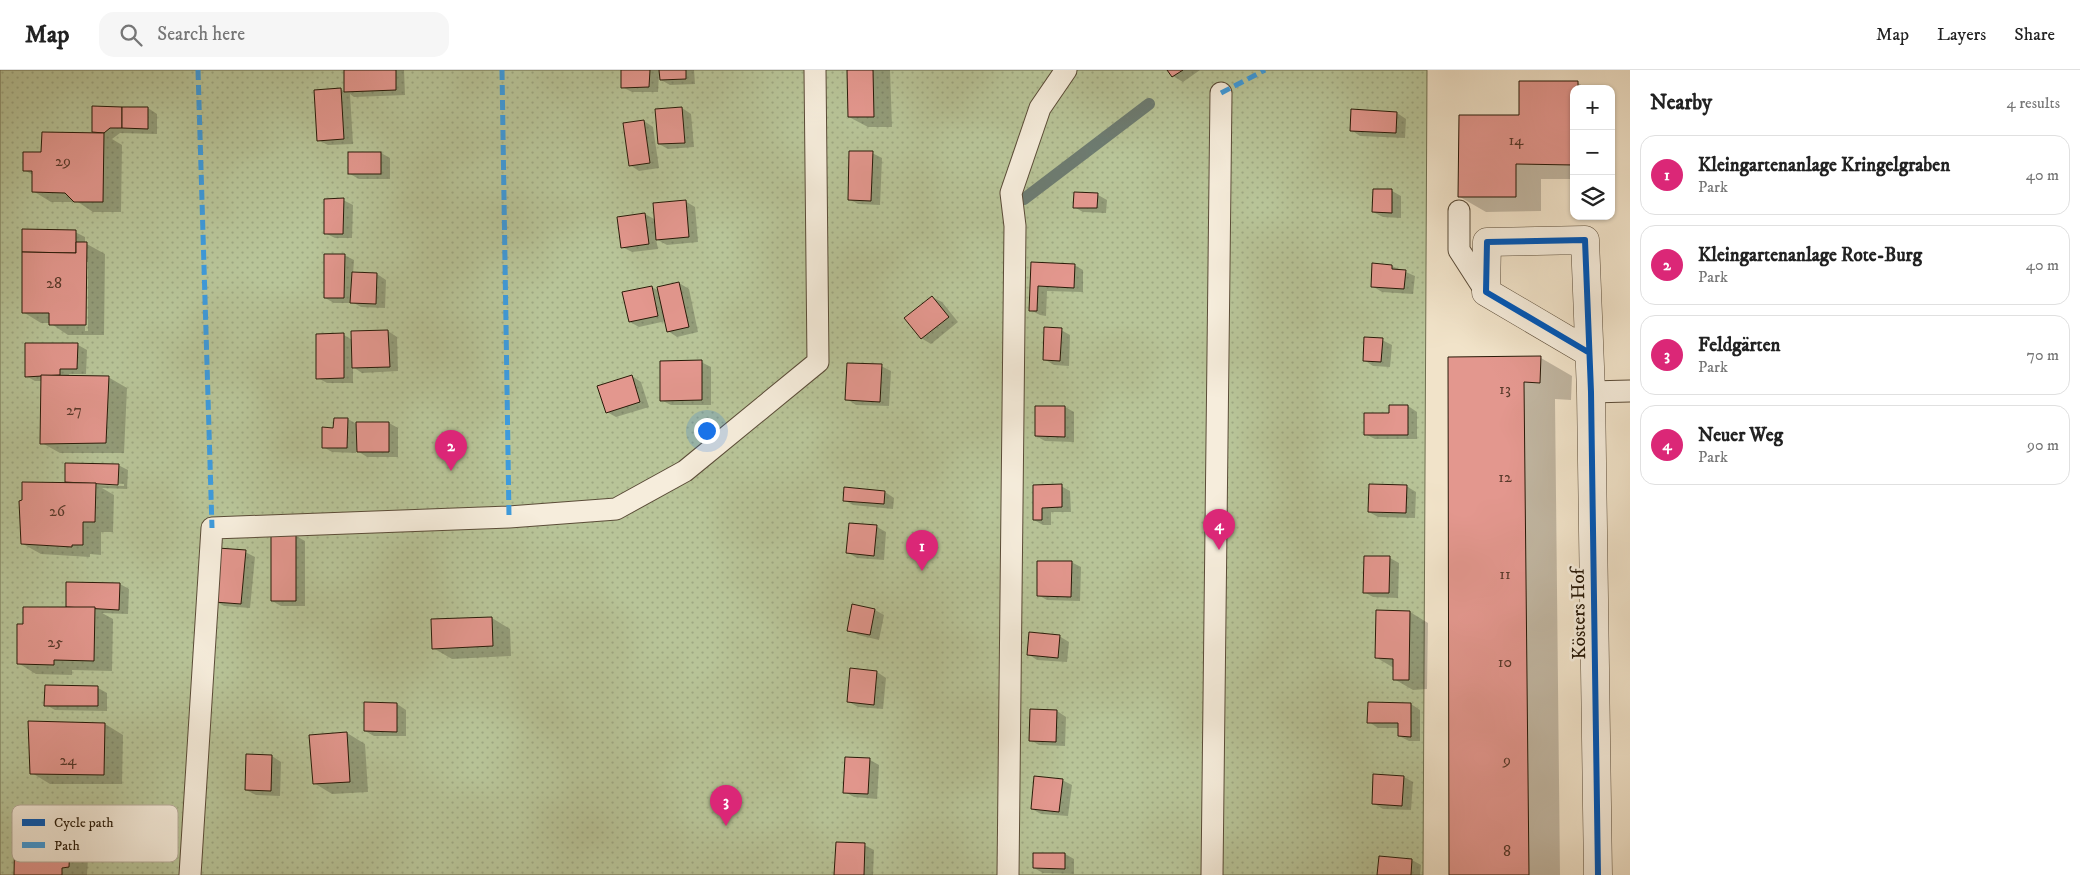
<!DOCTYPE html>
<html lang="en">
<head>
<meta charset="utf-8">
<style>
	:root { --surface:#fff; --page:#f6f6f6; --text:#222; --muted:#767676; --line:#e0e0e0; --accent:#db2777 }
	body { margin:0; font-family:"IM FELL DW Pica",serif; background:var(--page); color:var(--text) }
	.controls { position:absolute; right:15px; top:15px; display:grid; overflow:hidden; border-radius:10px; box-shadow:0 1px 4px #0004 }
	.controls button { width:45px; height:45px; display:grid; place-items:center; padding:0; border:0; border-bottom:1px solid var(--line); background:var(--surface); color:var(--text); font:25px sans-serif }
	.you { position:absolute; left:706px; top:360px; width:18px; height:18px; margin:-12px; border:4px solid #fff; border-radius:50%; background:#1a73e8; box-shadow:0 0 0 8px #1a73e833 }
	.badge { display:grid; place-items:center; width:32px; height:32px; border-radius:50%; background:var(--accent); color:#fff; font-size:16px; font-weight:700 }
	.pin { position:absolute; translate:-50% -41px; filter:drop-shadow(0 1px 2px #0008) }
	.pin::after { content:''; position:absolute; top:26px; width:18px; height:15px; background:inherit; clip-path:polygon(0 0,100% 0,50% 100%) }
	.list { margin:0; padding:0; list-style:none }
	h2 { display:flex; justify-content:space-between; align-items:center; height:65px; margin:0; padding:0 20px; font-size:21px }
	h2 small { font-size:16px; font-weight:400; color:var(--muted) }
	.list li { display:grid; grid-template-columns:32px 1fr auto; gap:15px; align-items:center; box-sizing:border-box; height:80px; margin:0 10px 10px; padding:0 10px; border:1px solid var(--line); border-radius:15px }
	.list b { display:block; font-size:19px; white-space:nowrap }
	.list p { margin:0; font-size:16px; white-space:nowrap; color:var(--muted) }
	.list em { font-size:16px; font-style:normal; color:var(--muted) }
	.icon { flex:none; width:28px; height:28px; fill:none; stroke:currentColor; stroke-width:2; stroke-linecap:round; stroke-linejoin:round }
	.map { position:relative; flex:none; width:1630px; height:805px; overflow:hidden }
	header { display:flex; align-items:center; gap:30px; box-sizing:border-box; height:70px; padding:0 25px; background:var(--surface); border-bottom:1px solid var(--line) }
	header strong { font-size:24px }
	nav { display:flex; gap:28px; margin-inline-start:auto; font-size:18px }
	.search { width:350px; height:45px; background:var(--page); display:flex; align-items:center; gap:12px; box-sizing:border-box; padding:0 18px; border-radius:15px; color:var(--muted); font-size:19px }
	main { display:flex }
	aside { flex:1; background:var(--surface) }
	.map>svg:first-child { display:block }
	.grass { fill:url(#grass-dots); stroke:#706f50 }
	.shadow { fill:#0003; fill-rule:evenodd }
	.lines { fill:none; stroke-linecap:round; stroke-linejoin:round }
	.stream { stroke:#6d7c72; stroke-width:12 }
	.building { fill:#e3978e; stroke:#291a08 }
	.lane-casing { stroke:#5b4c38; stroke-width:23 }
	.street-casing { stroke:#5b4c38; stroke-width:29 }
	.lane { stroke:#f6eddc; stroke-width:21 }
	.street { stroke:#f6eddc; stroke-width:28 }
	.quiet { stroke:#3d9bdd; stroke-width:5; stroke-dasharray:10 5; stroke-linecap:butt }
	.cycleway-casing { stroke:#f6eddc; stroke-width:9 }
	.cycleway { stroke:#0057b8; stroke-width:6 }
	.labels { text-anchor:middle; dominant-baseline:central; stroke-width:5; stroke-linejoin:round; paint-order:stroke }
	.number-label { font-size:16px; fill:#58392a }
	.street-label { font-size:19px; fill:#291a08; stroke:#f6eddc }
	.key { fill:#f6eddc; stroke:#b8ae9c; stroke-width:1 }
	.key-label { font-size:14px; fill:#291a08 }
</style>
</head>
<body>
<header>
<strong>Map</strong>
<div class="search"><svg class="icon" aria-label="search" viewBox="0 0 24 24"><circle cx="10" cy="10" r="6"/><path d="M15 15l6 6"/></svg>Search here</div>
<nav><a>Map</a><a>Layers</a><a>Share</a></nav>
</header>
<main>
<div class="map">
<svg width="1630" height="805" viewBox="0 0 1630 805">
	<defs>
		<pattern id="grass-dots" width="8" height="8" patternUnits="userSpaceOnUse" patternTransform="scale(1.25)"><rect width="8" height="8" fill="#b8c498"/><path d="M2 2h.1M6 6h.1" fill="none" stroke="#9ea882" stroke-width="1.8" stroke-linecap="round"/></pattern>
	</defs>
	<rect width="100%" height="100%" fill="#f1e3c9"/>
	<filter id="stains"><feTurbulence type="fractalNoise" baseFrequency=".004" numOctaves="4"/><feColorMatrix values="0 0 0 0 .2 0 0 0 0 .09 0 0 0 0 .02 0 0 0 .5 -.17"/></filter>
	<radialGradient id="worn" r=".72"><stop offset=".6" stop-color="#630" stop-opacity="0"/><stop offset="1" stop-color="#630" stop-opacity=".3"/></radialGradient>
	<!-- grass -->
	<polygon class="grass" points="0,0 1427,0 1423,805 0,805"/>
	<!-- shadow -->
	<g class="shadow">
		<polygon points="345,0 404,0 405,25 354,27 350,24 353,74 328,75 318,70 341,19 345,22"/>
		<polygon points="623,0 694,0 695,14 670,15 661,10 661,3 659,3 658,22 632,22 622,17"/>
		<polygon points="848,0 890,0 892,57 868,57 849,47"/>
		<polygon points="1169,0 1200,0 1183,12 1173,6"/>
		<polygon points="1578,13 1588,19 1574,19 1574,109 1541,109 1541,141 1486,142 1460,127 1520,46"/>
		<polygon points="148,38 157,44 157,64 120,63 112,69 122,75 121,142 93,142 78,132 51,132 33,121 33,105 24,100 42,83 97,64 93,62"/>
		<polygon points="682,38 691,44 694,77 668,79 659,74"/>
		<polygon points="1352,40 1397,43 1406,49 1405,68 1360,66 1351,60"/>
		<polygon points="644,51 653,57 659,98 639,101 630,95"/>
		<polygon points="381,83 390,88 390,109 359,109 350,104"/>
		<polygon points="872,83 882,88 880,135 858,134 849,129"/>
		<polygon points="1374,120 1392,121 1401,126 1401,148 1383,147 1373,142"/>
		<polygon points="1098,125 1107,130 1106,143 1083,142 1074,137"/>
		<polygon points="343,130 353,135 352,168 335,168 325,163"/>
		<polygon points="685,131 695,137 698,172 667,175 656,169 658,179 632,182 622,177 645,144 656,150"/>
		<path d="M75,162L85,167V173L105,184L104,265H68L50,253H41L23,242ZM86,192H88V261H85Z"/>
		<polygon points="344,185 354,190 353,204 377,204 386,210 385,238 361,237 354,233 334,233 325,228"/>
		<polygon points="1032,194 1074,195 1083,200 1083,222 1047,221 1046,246 1040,245 1030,240"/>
		<polygon points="1392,196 1415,206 1413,224 1382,222 1372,216"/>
		<polygon points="679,213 689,219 698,262 677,267 668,261 666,251 639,257 630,252 652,217 659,221 659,218"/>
		<polygon points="932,227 942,232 958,252 931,274 921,268"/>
		<polygon points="1061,260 1070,265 1069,296 1054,295 1044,289"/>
		<polygon points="388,261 397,267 398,301 362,303 353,297 353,313 327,313 318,308 344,265 352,270 352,263"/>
		<polygon points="1382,270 1392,275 1390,297 1373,296 1364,290"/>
		<polygon points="78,275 87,280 86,304 69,304 69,307 108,307 127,318 124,383 60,383 42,373 42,311 35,311 26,306"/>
		<polygon points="1449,288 1541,288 1572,306 1571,330 1555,329 1560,805 1450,805"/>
		<polygon points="701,292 711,297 711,335 671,335 661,330"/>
		<polygon points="881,296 891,301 889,336 856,335 847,329"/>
		<polygon points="632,306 641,312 649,337 616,347 607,342"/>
		<polygon points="1408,336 1417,342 1417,369 1375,369 1365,364 1390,344"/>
		<polygon points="1065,337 1074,342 1074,372 1045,371 1036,366"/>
		<polygon points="348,349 358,355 389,353 398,358 398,387 367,387 356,380 356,383 332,382 323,377 334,359"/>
		<path d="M118,395L128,400L127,419L102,418L114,425L113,462H101V485L90,484V487L41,484L23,474L20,432L70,414L66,412ZM94,412L124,414V416L97,415Z"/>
		<polygon points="1034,416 1061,416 1070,421 1071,442 1051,442 1051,455 1043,455 1034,450"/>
		<polygon points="1406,416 1416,422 1415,448 1378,447 1369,442"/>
		<polygon points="885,422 894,428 893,439 853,435 844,430"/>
		<polygon points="850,454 877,457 886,462 884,490 857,488 847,482"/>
		<polygon points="296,466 305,471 305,536 281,536 272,531"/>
		<polygon points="245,482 255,487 250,538 224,536 215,531"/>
		<polygon points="1365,487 1390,488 1399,493 1398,528 1373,527 1364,522"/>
		<polygon points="1071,492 1081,497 1080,531 1047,530 1038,525"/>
		<polygon points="120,514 129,519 128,544 102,543 113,549 112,601 72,600 72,605 36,604 18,593 24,555 71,538"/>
		<polygon points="853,536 875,540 884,545 879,570 858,565 849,560"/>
		<polygon points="1410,542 1428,553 1427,619 1413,620 1394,609 1394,598 1377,588"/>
		<polygon points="492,548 510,559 511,586 452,589 433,578"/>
		<polygon points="1059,566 1069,572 1067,592 1037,590 1028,584"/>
		<polygon points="877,602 886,608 883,639 858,637 849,632"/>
		<polygon points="98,618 107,623 107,641 55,640 46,635"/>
		<polygon points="365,634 397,634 406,640 406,666 374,666 365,661"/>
		<polygon points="1369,634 1411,634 1420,640 1420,671 1409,671 1399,666 1399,658 1378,658 1369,652"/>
		<polygon points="1057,641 1066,647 1065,676 1039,675 1030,670"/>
		<polygon points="105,654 123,665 122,714 50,714 32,703"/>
		<polygon points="347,663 365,674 368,722 332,724 314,713"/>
		<polygon points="247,686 272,686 281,692 280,726 256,725 246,720"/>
		<polygon points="870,690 879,695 877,729 854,727 845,722"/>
		<polygon points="1404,707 1413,712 1411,740 1383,739 1373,733"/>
		<polygon points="1062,710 1072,715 1068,746 1041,744 1032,739"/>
		<polygon points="62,755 80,765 80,784 88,788 87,805 15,805"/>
		<polygon points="864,775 874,780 873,805 836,805"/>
		<polygon points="1065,784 1074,789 1074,804 1043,803 1034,798"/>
		<polygon points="1412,790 1421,795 1420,805 1379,805"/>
	</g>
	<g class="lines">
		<!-- stream -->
		<polyline class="stream" points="1024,129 1149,34"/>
	</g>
	<!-- building -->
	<g class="building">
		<polygon points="344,0 396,0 396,20 344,22"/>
		<polygon points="621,0 650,0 649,17 621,18"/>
		<polygon points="659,0 686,0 686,9 660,10"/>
		<polygon points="847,0 873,0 874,47 848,47"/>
		<polygon points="1167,0 1183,0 1172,7"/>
		<polygon points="1519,11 1578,11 1578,19 1574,19 1574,95 1516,94 1516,127 1458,127 1459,45 1519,45"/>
		<polygon points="341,18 344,69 317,71 314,20"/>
		<polygon points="92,36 122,37 122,58 110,58 104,63 92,62"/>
		<polygon points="122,37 148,37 148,59 122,58"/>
		<polygon points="682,37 685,73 658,74 655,39"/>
		<polygon points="1351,39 1397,42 1396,63 1350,61"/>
		<polygon points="644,50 650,93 629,96 623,53"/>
		<polygon points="42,62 104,63 103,132 74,132 65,123 32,122 32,101 23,101 23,82 41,82"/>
		<polygon points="849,81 873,81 871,131 848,130"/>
		<rect x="348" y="82" width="33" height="22"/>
		<polygon points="1373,119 1392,119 1392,143 1372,142"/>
		<polygon points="1074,122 1098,123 1097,138 1073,138"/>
		<polygon points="344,128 343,164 324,164 324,129"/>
		<polygon points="686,130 689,167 656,170 653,133"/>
		<polygon points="645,143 649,174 621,178 617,147"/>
		<polygon points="22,159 76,160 76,183 22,182"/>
		<polygon points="76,172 87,172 86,255 49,255 49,243 22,243 22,182 76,183"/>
		<polygon points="324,184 345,184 344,228 324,228"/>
		<polygon points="1031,192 1075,194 1074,218 1038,216 1037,241 1029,241"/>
		<polygon points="1372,193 1392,195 1392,199 1406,200 1404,219 1371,217"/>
		<polygon points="352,202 377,203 376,234 350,233"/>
		<polygon points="679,212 689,257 667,262 657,217"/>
		<polygon points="652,216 658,246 629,252 622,222"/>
		<polygon points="932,226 949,247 921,269 904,248"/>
		<polygon points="1044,257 1062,258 1060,291 1043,290"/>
		<polygon points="388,260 390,297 352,298 351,261"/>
		<polygon points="344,263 344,308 316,309 316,264"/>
		<polygon points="1364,267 1383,268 1381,292 1363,291"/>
		<polygon points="25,273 78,273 77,299 60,299 60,305 25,307"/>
		<polygon points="1541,286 1540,313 1524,312 1529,805 1449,805 1448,287"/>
		<polygon points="702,290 702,330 660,331 660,291"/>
		<polygon points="847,293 882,294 880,332 845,330"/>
		<polygon points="41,305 109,306 106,373 40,374"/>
		<polygon points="632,305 640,332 606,343 597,316"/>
		<polygon points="1389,335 1408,335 1408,365 1364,365 1364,343 1389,343"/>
		<polygon points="1035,336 1065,336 1065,367 1035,366"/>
		<polygon points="334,348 348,348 347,378 322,378 322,357 333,358"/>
		<polygon points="356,352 389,352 389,382 357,382"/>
		<polygon points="65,393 119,394 118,415 65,412"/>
		<polygon points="22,412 96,413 95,452 83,452 83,475 72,475 72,477 21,474 19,431 22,430"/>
		<polygon points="1062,414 1062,437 1042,438 1042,450 1033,450 1033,415"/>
		<polygon points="1369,414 1407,415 1406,443 1368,442"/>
		<polygon points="844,417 885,421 884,434 843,431"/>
		<polygon points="849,453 877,455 874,486 846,483"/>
		<polygon points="296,464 296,531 271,531 271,465"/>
		<polygon points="218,478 246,480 241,534 214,532"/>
		<polygon points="1364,486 1390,486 1389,523 1363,523"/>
		<polygon points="1037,491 1072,491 1071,527 1037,526"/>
		<polygon points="66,512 120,513 119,540 66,537"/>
		<polygon points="852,534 875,539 870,565 847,561"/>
		<polygon points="23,537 95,537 94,591 54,590 54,595 17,594 17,554 23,554"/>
		<polygon points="1376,540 1410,541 1409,610 1393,610 1393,589 1375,588"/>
		<polygon points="492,547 493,576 432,579 431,549"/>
		<polygon points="1029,562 1060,565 1058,588 1027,585"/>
		<polygon points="850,598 877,601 874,635 847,632"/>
		<polygon points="45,615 98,616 98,636 44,636"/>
		<polygon points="364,632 397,633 397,662 364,661"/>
		<polygon points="1368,632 1411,633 1411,667 1398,666 1398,653 1367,653"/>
		<polygon points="1030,639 1057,640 1056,672 1029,671"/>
		<polygon points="28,651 105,653 104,705 30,704"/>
		<polygon points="347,662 350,712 313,714 309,665"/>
		<polygon points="246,684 272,685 271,721 245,720"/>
		<polygon points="845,687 870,688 868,724 843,723"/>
		<polygon points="1373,704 1404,706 1402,736 1372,734"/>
		<polygon points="1034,706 1063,709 1059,742 1031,739"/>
		<polygon points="15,753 62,753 62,776 70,776 69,797 62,798 62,805 14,805"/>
		<polygon points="836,772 865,773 864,805 834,805"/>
		<polygon points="1033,783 1065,783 1065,799 1033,798"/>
		<polygon points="1379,786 1412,789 1411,805 1377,805"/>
	</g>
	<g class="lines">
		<!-- lane casing -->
		<g class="lane-casing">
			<g id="lane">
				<polyline points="1459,141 1459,180 1486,222"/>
				<polyline points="1591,322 1630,321"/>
				<polyline points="190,805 212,458 509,447 616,439 685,401 818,292 815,0"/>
				<polyline points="1008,805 1015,156 1011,123 1040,38 1066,0"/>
				<polyline points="1212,805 1221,23"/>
			</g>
		</g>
		<!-- street casing -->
		<g class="street-casing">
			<polyline id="street" points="1588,282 1486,222 1487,172 1585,170 1591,322 1598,805"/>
		</g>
		<!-- lane -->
		<use href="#lane" class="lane"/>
		<!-- street -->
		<use href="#street" class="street"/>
		<!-- quiet -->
		<g class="quiet">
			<polyline points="198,0 212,458"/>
			<polyline points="502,0 509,447"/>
			<polyline points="1221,23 1265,0"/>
		</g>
		<!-- cycleway casing -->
		<g class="cycleway-casing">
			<polyline id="cycleway" points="1588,282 1486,222 1487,172 1585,170 1591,322 1598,805"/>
		</g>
		<!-- cycleway -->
		<use href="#cycleway" class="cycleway"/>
	</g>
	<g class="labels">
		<!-- number labels -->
		<g class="number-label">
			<text x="1516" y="70">14</text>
			<text x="63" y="91">29</text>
			<text x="54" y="213">28</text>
			<text x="1505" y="319">13</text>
			<text x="74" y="340">27</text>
			<text x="1505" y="407">12</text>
			<text x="57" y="441">26</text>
			<text x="1505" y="504">11</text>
			<text x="55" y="572">25</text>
			<text x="1505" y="592">10</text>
			<text x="68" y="690">24</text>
			<text x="1507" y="690">9</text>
			<text x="1507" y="781">8</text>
		</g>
		<!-- street labels -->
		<g class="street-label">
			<text transform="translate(1579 544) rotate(-91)">Kösters Hof</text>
		</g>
	</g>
	<!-- legend -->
	<rect x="12" y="735" width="166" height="57" rx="8" class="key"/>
	<rect x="22" y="749" width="23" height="7" fill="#0057b8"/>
	<rect x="22" y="772" width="23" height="6" fill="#3d9bdd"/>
	<g class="key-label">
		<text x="54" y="757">Cycle path</text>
		<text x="54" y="780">Path</text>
	</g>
	<rect width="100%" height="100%" filter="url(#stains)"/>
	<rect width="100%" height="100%" fill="url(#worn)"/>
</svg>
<div class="controls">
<button>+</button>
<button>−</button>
<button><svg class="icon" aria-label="layers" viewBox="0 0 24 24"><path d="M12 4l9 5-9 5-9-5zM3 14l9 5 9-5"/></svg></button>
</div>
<div class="you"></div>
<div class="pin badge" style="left:922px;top:501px">1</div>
<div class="pin badge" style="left:451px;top:401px">2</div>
<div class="pin badge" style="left:726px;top:756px">3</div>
<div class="pin badge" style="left:1219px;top:480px">4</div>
</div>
<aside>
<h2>Nearby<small>4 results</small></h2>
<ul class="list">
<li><span class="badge">1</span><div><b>Kleingartenanlage Kringelgraben</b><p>Park</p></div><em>40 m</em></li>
<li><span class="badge">2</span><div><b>Kleingartenanlage Rote-Burg</b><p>Park</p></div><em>40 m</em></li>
<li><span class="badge">3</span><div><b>Feldgärten</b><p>Park</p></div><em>70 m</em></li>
<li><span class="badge">4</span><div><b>Neuer Weg</b><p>Park</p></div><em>90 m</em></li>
</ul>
</aside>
</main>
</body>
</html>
